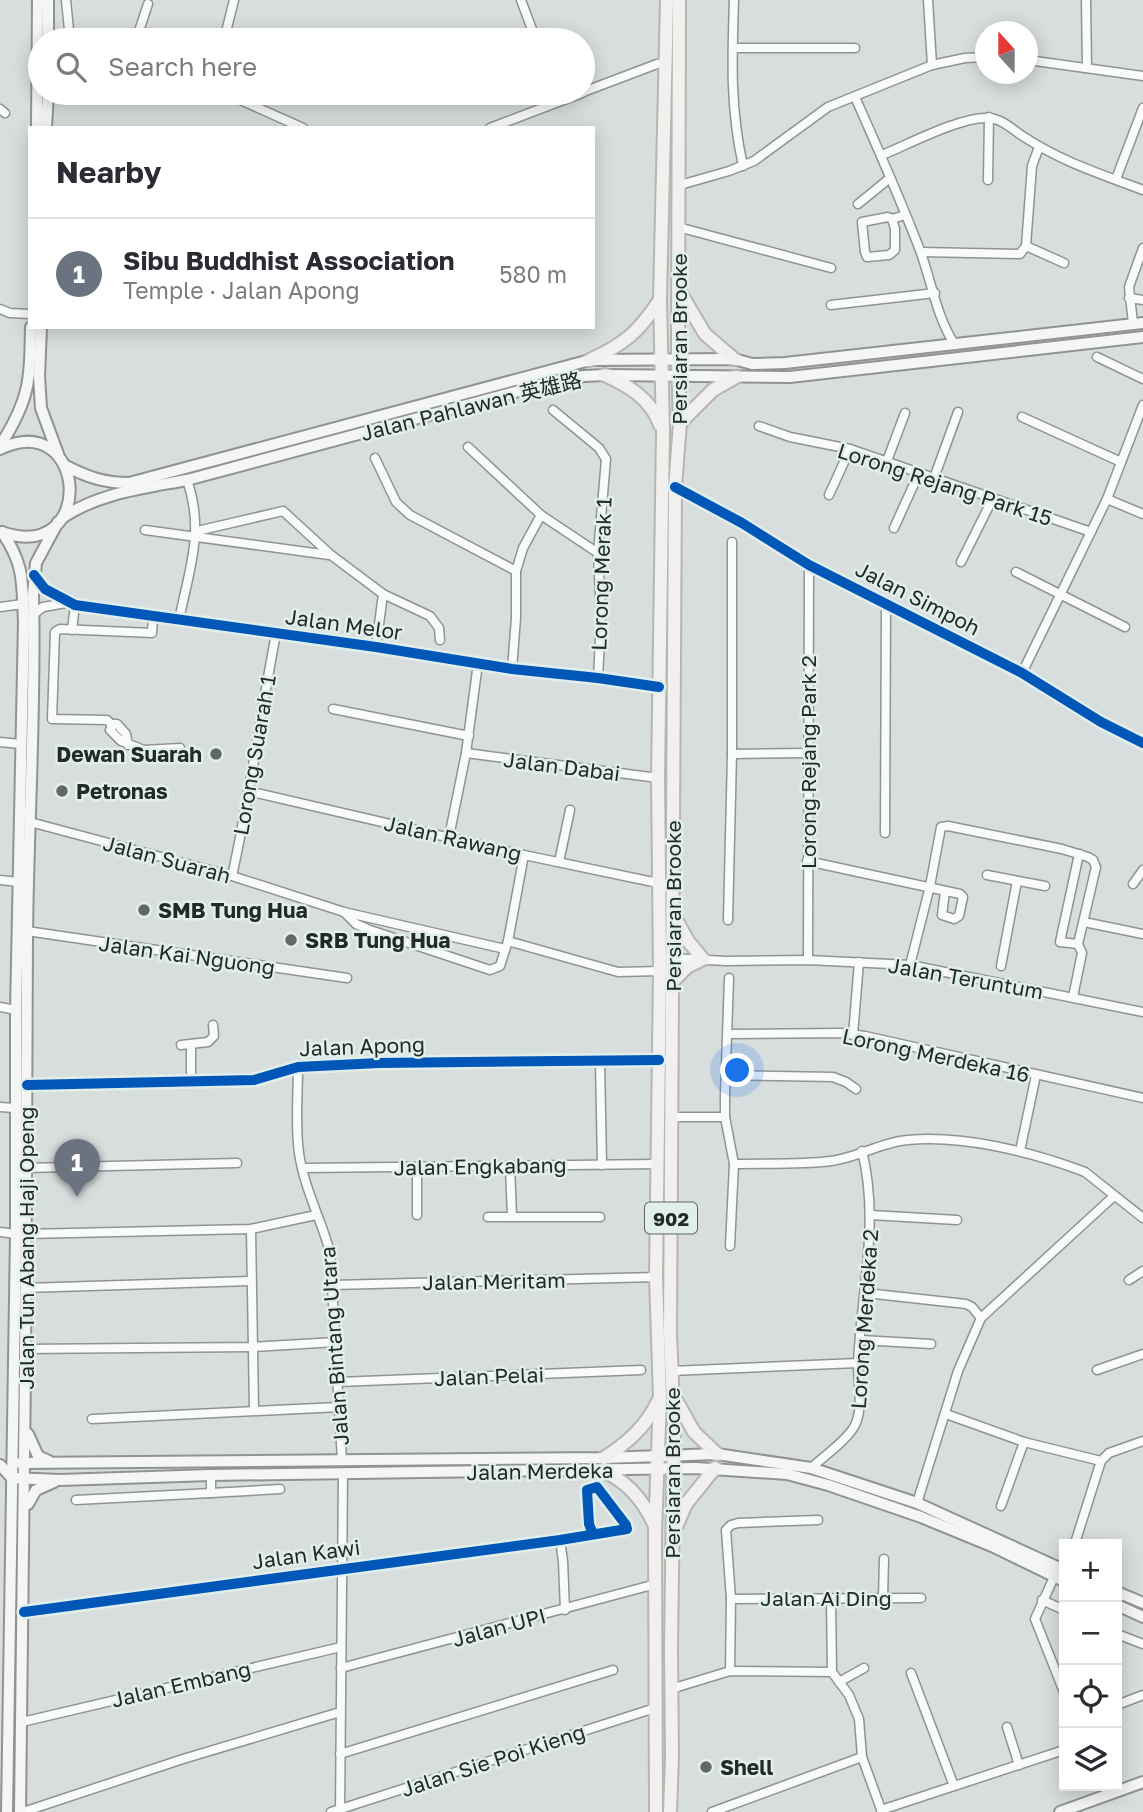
<!DOCTYPE html>
<html lang="en">
<head>
<meta charset="utf-8">
<style>
	:root { --surface:#fff; --page:#f2f2f3; --text:#2b2b33; --muted:#7c7c81; --line:#e1e1e2; --accent:#626867 }
	body { margin:0; font-family:"Golos Text","Noto Sans SC",sans-serif; background:var(--page); color:var(--text) }
	.controls { position:absolute; right:21px; bottom:21px; display:grid; overflow:hidden; border-radius:0px; box-shadow:0 4px 18px #0003 }
	.controls button { width:63px; height:63px; display:grid; place-items:center; padding:0; border:0; border-bottom:2px solid var(--line); background:var(--surface); color:var(--text); font:35px sans-serif }
	.compass { position:absolute; left:975px; top:21px; width:63px; height:63px; border-radius:50%; background:var(--surface); box-shadow:0 4px 18px #0003; rotate:339deg }
	.you { position:absolute; left:738px; top:1071px; width:24px; height:24px; margin:-18px; border:5px solid #fff; border-radius:50%; background:#1a73e8; box-shadow:0 0 0 10px #1a73e833 }
	.badge { display:grid; place-items:center; width:46px; height:46px; border-radius:50%; background:var(--accent); color:#fff; font-size:23px; font-weight:700 }
	.pin { position:absolute; translate:-50% -58px; filter:drop-shadow(0 2px 4px #0008) }
	.pin::after { content:''; position:absolute; top:37px; width:24px; height:21px; background:inherit; clip-path:polygon(0 0,100% 0,50% 100%) }
	.list { margin:0; padding:0; list-style:none }
	h2 { display:flex; justify-content:space-between; align-items:center; height:91px; margin:0; padding:0 28px; font-size:30px }
	h2 small { font-size:23px; font-weight:400; color:var(--muted) }
	.list li { display:grid; grid-template-columns:46px 1fr auto; gap:21px; align-items:center; box-sizing:border-box; height:112px; padding:0 28px; border-top:2px solid var(--line) }
	.list b { display:block; font-size:26px; white-space:nowrap }
	.list p { margin:0; font-size:23px; white-space:nowrap; color:var(--muted) }
	.list em { font-size:23px; font-style:normal; color:var(--muted) }
	.icon { flex:none; width:38px; height:38px; fill:none; stroke:currentColor; stroke-width:2; stroke-linecap:round; stroke-linejoin:round }
	.map { position:relative; flex:none; width:1143px; height:1812px; overflow:hidden }
	.search { position:absolute; background:var(--surface); box-shadow:0 4px 18px #0003; left:28px; top:28px; width:567px; height:77px; display:flex; align-items:center; gap:18px; box-sizing:border-box; padding:0 24px; border-radius:38px; color:var(--muted); font-size:26px }
	.panel { position:absolute; background:var(--surface); box-shadow:0 4px 18px #0003; left:28px; top:126px; width:567px; height:203px; border-radius:0px }
	.map>svg:first-child { display:block }
	.lines { fill:none; stroke-linecap:round; stroke-linejoin:round }
	.street-casing { stroke:#8f9493; stroke-width:11 }
	.secondary-casing { stroke:#8f9493; stroke-width:14 }
	.primary-casing { stroke:#b7b5b1; stroke-width:16 }
	.street { stroke:#f9fafa; stroke-width:8 }
	.secondary { stroke:#f5f5f4; stroke-width:10 }
	.primary { stroke:#f2f0ee; stroke-width:12 }
	.cycleway-casing { stroke:#e1efec; stroke-width:15 }
	.cycleway { stroke:#0057b8; stroke-width:10 }
	.poi-dot { fill:#626867; stroke:#e1efec; stroke-width:2.5 }
	.labels { text-anchor:middle; dominant-baseline:central; stroke-width:5; stroke-linejoin:round; paint-order:stroke }
	.shield { fill:#e1efec; stroke:#5c6462; stroke-width:2 }
	.shield-label { font-size:19px; font-weight:bold; fill:#232927 }
	.street-label { font-size:21px; fill:#232927; stroke:#e1efec }
	.poi-label { font-size:21px; font-weight:bold; fill:#232927; stroke:#e1efec; text-anchor:start }
</style>
</head>
<body>
<div class="map">
<svg width="1143" height="1812" viewBox="0 0 1143 1812">
	<rect width="100%" height="100%" fill="#d8dedd"/>
	<g class="lines">
		<!-- street casing -->
		<g class="street-casing">
			<g id="street">
				<polyline points="66,0 69,30 77,40"/>
				<polyline points="521,0 536,40"/>
				<path d="M734,0C732,60 730,107 743,166"/>
				<polyline points="928,0 932,65"/>
				<polyline points="1086,0 1087,68"/>
				<polyline points="136,40 148,4"/>
				<polyline points="224,40 234,0"/>
				<polyline points="733,48 855,48"/>
				<polyline points="1028,60 1143,76"/>
				<polyline points="583,92 657,64"/>
				<polyline points="225,93 303,128"/>
				<path d="M855,97C878,149 901,200 921,253C932,284 937,318 955,345"/>
				<polyline points="0,109 5,113"/>
				<polyline points="490,128 582,93"/>
				<path d="M882,155C907,145 962,116 988,118C1000,118 1011,128 1021,135C1062,162 1098,173 1143,190"/>
				<polyline points="1116,179 1143,108"/>
				<polyline points="988,180 989,117"/>
				<polyline points="680,185 729,171 754,161 828,107 932,65 965,58 986,57"/>
				<polyline points="858,204 890,178"/>
				<polyline points="892,219 895,229 895,250 889,255 867,257 865,252 862,222 888,217 892,219 905,215"/>
				<polyline points="678,227 831,268"/>
				<polyline points="1026,246 1064,263"/>
				<polyline points="921,252 1020,254 1026,246 1032,166 1039,147"/>
				<polyline points="1129,298 1143,300"/>
				<polyline points="831,305 935,293"/>
				<polyline points="0,309 10,313 30,314"/>
				<polyline points="1133,323 1129,287 1143,248"/>
				<polyline points="1097,357 1143,379"/>
				<polyline points="553,410 599,448 606,459 598,553 601,618 598,678"/>
				<polyline points="1022,417 1121,462"/>
				<polyline points="759,426 790,437 850,449 1091,532"/>
				<polyline points="468,447 541,515 598,553"/>
				<polyline points="375,458 396,502 410,515 516,571"/>
				<polyline points="887,461 905,413"/>
				<polyline points="934,478 958,412"/>
				<polyline points="675,487 742,523 809,565 1022,673 1101,722 1143,743"/>
				<polyline points="829,495 850,449"/>
				<polyline points="1107,499 1143,514"/>
				<polyline points="894,528 919,473"/>
				<polyline points="145,530 329,555"/>
				<polyline points="197,531 283,511 331,555 383,594 430,616 439,628 440,640"/>
				<polyline points="961,562 993,498"/>
				<polyline points="1016,572 1125,627"/>
				<polyline points="34,576 45,589 75,605 376,647 512,669 598,678 659,687"/>
				<polyline points="0,607 23,604"/>
				<polyline points="34,614 43,607 66,603"/>
				<path d="M179,620C189,570 205,531 187,480"/>
				<polyline points="72,630 75,605"/>
				<polyline points="376,647 383,594"/>
				<polyline points="512,669 516,618 516,571 523,548 541,515"/>
				<polyline points="1022,673 1107,499 1143,405"/>
				<polyline points="333,709 469,736"/>
				<polyline points="112,725 107,720 52,719 55,632 60,629 152,633 153,616"/>
				<polyline points="0,742 20,744"/>
				<polyline points="128,745 126,734 117,724 113,724 110,730 121,741 144,750 180,748"/>
				<polyline points="466,753 658,778"/>
				<polyline points="732,754 808,753"/>
				<polyline points="248,791 524,855 658,883"/>
				<polyline points="30,822 232,876 344,912 505,949"/>
				<polyline points="885,833 886,604"/>
				<polyline points="449,837 466,753 478,663"/>
				<polyline points="807,861 960,894 963,897 959,916 954,919 942,915 945,891"/>
				<polyline points="559,862 570,810"/>
				<polyline points="987,875 1045,886"/>
				<path d="M232,876C250,796 260,715 276,634"/>
				<polyline points="0,880 18,882"/>
				<polyline points="1133,884 1143,870"/>
				<polyline points="344,912 356,924 370,930 490,970 500,966 508,941 524,855"/>
				<polyline points="728,920 732,754 732,542"/>
				<polyline points="1084,922 1143,934"/>
				<polyline points="27,931 347,978"/>
				<polyline points="508,941 618,972 660,971"/>
				<polyline points="1078,944 1060,942 1079,854"/>
				<polyline points="670,958 726,961 808,960 910,965 1143,1012"/>
				<polyline points="808,960 809,565"/>
				<polyline points="910,965 930,886 941,827 948,826 1062,849 1088,857 1093,860 1096,867 1078,944 1082,953 1073,997"/>
				<polyline points="1001,966 1017,881"/>
				<polyline points="729,978 725,1094 725,1117 734,1164 730,1246"/>
				<polyline points="0,1007 16,1010"/>
				<polyline points="728,1034 842,1033 865,1036 1143,1098"/>
				<polyline points="853,1035 859,962"/>
				<polyline points="181,1045 208,1042 214,1036 213,1025"/>
				<polyline points="191,1045 191,1082"/>
				<polyline points="600,1061 602,1165"/>
				<path d="M298,1067C298,1095 295,1125 299,1153C304,1188 321,1219 330,1252L342,1461"/>
				<polyline points="726,1075 833,1077 846,1082 856,1089"/>
				<polyline points="27,1085 254,1080 298,1067 379,1063 659,1060"/>
				<polyline points="0,1107 15,1108"/>
				<polyline points="672,1117 725,1117"/>
				<polyline points="1020,1151 1036,1075"/>
				<path d="M734,1164C765,1163 799,1165 831,1161C857,1158 881,1142 908,1140C962,1135 1027,1151 1077,1169L1085,1172L1143,1218"/>
				<polyline points="510,1166 512,1217"/>
				<polyline points="417,1167 417,1215"/>
				<polyline points="26,1168 237,1163"/>
				<polyline points="302,1168 658,1164"/>
				<polyline points="871,1215 957,1220"/>
				<polyline points="488,1217 600,1217"/>
				<polyline points="251,1229 254,1410"/>
				<polyline points="0,1232 16,1234"/>
				<polyline points="26,1234 251,1229 316,1215"/>
				<polyline points="1129,1280 1143,1271"/>
				<polyline points="333,1285 656,1277"/>
				<polyline points="25,1288 251,1281"/>
				<polyline points="866,1293 966,1304 972,1307 981,1318"/>
				<polyline points="861,1340 931,1344"/>
				<polyline points="24,1349 252,1347 336,1342"/>
				<polyline points="1097,1370 1143,1354"/>
				<polyline points="671,1371 858,1363"/>
				<polyline points="338,1382 641,1370"/>
				<polyline points="946,1414 1024,1442 1101,1461"/>
				<polyline points="92,1419 339,1407"/>
				<path d="M811,1468C823,1457 851,1437 856,1423C863,1406 858,1382 858,1364C861,1292 880,1222 862,1151"/>
				<polyline points="211,1475 211,1493 280,1489"/>
				<polyline points="76,1500 211,1493"/>
				<polyline points="917,1503 958,1371 981,1318 1114,1196"/>
				<polyline points="1001,1506 1024,1442"/>
				<polyline points="560,1540 563,1561 565,1610"/>
				<polyline points="1076,1540 1101,1461 1109,1453 1143,1441"/>
				<polyline points="1054,1577 1035,1619 1064,1692"/>
				<polyline points="831,1598 832,1672 849,1695 859,1719 862,1757 882,1812"/>
				<polyline points="883,1598 884,1559"/>
				<polyline points="731,1599 921,1598"/>
				<polyline points="1042,1600 1064,1610"/>
				<polyline points="24,1612 560,1540 627,1529 626,1525 597,1487 587,1490 589,1524 593,1534"/>
				<polyline points="1117,1634 1143,1644"/>
				<polyline points="341,1668 656,1584"/>
				<polyline points="730,1671 731,1599 726,1530 731,1525 738,1523 818,1520"/>
				<polyline points="911,1673 954,1786"/>
				<polyline points="839,1682 864,1668"/>
				<polyline points="671,1689 730,1671 832,1672"/>
				<polyline points="1117,1705 1143,1695"/>
				<polyline points="22,1722 341,1647"/>
				<polyline points="1007,1727 1019,1765"/>
				<polyline points="340,1754 613,1670"/>
				<polyline points="881,1810 1064,1750"/>
				<polyline points="23,1812 183,1759 340,1712"/>
				<polyline points="331,1812 655,1708"/>
				<polyline points="340,1812 343,1473"/>
				<polyline points="712,1812 862,1757"/>
			</g>
		</g>
		<!-- secondary casing -->
		<g class="secondary-casing">
			<g id="secondary">
				<polyline points="48,0 48,40"/>
				<polyline points="37,128 38,0"/>
				<polyline points="46,128 48,93"/>
				<polyline points="41,327 39,376 41,408 58,454"/>
				<path d="M0,446C30,399 30,381 31,327"/>
				<path d="M0,449C87,407 98,565 2,532"/>
				<path d="M64,465C87,477 104,483 129,483L590,360L734,359L752,364L785,363L1143,323"/>
				<path d="M62,518C99,493 144,488 187,480L556,381L584,376L605,375L790,377L1143,337"/>
				<path d="M2,532C25,565 22,584 24,622L16,1010V1234L7,1812"/>
				<polyline points="28,1434 38,1456 49,1461"/>
				<polyline points="20,1463 604,1458 717,1454 811,1468 917,1503 1064,1570"/>
				<polyline points="0,1465 12,1478 60,1480 211,1475 696,1468 787,1474 828,1485 921,1517 994,1547 1064,1581"/>
				<polyline points="28,1504 36,1490 54,1482"/>
				<polyline points="1117,1592 1143,1603"/>
				<polyline points="1117,1605 1143,1617"/>
				<path d="M20,1812C25,1520 26,1229 27,937C28,823 36,708 33,594L36,563L58,522"/>
				<polyline points="1060,1812 1143,1782"/>
			</g>
		</g>
		<!-- primary casing -->
		<g class="primary-casing">
			<g id="primary">
				<polyline points="680,292 705,334 734,359"/>
				<path d="M590,360C624,344 638,333 659,301"/>
				<path d="M605,375C629,386 651,399 660,425"/>
				<polyline points="680,423 713,390 736,377"/>
				<polyline points="672,982 687,967 703,959 688,941 675,918"/>
				<polyline points="676,1400 694,1432 717,1454"/>
				<path d="M604,1458C627,1443 646,1427 658,1401"/>
				<path d="M603,1471C627,1481 643,1500 654,1524"/>
				<polyline points="675,1529 686,1504 715,1468"/>
				<polyline points="656,1812 655,1533 660,1398 656,1277 660,971 658,778 663,432 660,299 667,0"/>
				<polyline points="670,1812 672,1758 671,1648 674,1427 670,1334 675,487 680,423 678,359 679,0"/>
			</g>
		</g>
		<!-- street -->
		<use href="#street" class="street"/>
		<!-- secondary -->
		<use href="#secondary" class="secondary"/>
		<!-- primary -->
		<use href="#primary" class="primary"/>
		<!-- cycleway casing -->
		<g class="cycleway-casing">
			<g id="cycleway">
				<polyline points="675,487 742,523 809,565 1022,673 1101,722 1143,743"/>
				<polyline points="34,575 45,589 75,605 376,647 512,669 598,678 659,687"/>
				<polyline points="27,1085 254,1080 298,1067 379,1063 659,1060"/>
				<polyline points="24,1612 560,1540 627,1529 626,1525 597,1487 587,1490 589,1524 593,1534"/>
			</g>
		</g>
		<!-- cycleway -->
		<use href="#cycleway" class="cycleway"/>
	</g>
	<!-- markers -->
	<g class="poi-dot">
		<circle cx="216" cy="754" r="7"/>
		<circle cx="62" cy="791" r="7"/>
		<circle cx="144" cy="910" r="7"/>
		<circle cx="291" cy="940" r="7"/>
		<circle cx="706" cy="1767" r="7"/>
	</g>
	<g class="labels">
		<!-- shield labels -->
		<rect class="shield" x="645" y="1202.5" width="52" height="31" rx="5"/>
		<g class="shield-label">
			<text x="671" y="1218">902</text>
		</g>
		<!-- street labels -->
		<g class="street-label">
			<text transform="translate(679 339) rotate(-90)">Persiaran Brooke</text>
			<text transform="translate(471 406) rotate(-14)">Jalan Pahlawan 英雄路</text>
			<text transform="translate(945 484) rotate(18)">Lorong Rejang Park 15</text>
			<text transform="translate(601 574) rotate(-88)">Lorong Merak 1</text>
			<text transform="translate(918 598) rotate(27)">Jalan Simpoh</text>
			<text transform="translate(344 624) rotate(8)">Jalan Melor</text>
			<text transform="translate(254 755) rotate(-80)">Lorong Suarah 1</text>
			<text transform="translate(808 762) rotate(-90)">Lorong Rejang Park 2</text>
			<text transform="translate(562 766) rotate(7)">Jalan Dabai</text>
			<text transform="translate(453 838) rotate(13)">Jalan Rawang</text>
			<text transform="translate(167 859) rotate(15)">Jalan Suarah</text>
			<text transform="translate(673 906) rotate(-90)">Persiaran Brooke</text>
			<text transform="translate(187 955) rotate(8)">Jalan Kai Nguong</text>
			<text transform="translate(966 978) rotate(10)">Jalan Teruntum</text>
			<text transform="translate(362 1046) rotate(-2)">Jalan Apong</text>
			<text transform="translate(936 1055) rotate(12)">Lorong Merdeka 16</text>
			<text transform="translate(480 1166) rotate(-1)">Jalan Engkabang</text>
			<text transform="translate(26 1248) rotate(-90)">Jalan Tun Abang Haji Openg</text>
			<text transform="translate(494 1281) rotate(-1)">Jalan Meritam</text>
			<text transform="translate(864 1319) rotate(-86)">Lorong Merdeka 2</text>
			<text transform="translate(334 1346) rotate(-94)">Jalan Bintang Utara</text>
			<text transform="translate(489 1376) rotate(-2)">Jalan Pelai</text>
			<text transform="translate(540 1471) rotate(-1)">Jalan Merdeka</text>
			<text transform="translate(672 1473) rotate(-90)">Persiaran Brooke</text>
			<text transform="translate(306 1554) rotate(-8)">Jalan Kawi</text>
			<text x="826" y="1598">Jalan Ai Ding</text>
			<text transform="translate(499 1627) rotate(-15)">Jalan UPI</text>
			<text transform="translate(181 1684) rotate(-13)">Jalan Embang</text>
			<text transform="translate(493 1760) rotate(-18)">Jalan Sie Poi Kieng</text>
		</g>
		<!-- poi labels -->
		<g class="poi-label">
			<text x="202" y="754" text-anchor="end">Dewan Suarah</text>
			<text x="76" y="791">Petronas</text>
			<text x="158" y="910">SMB Tung Hua</text>
			<text x="305" y="940">SRB Tung Hua</text>
			<text x="720" y="1767">Shell</text>
		</g>
	</g>
</svg>
<div class="controls">
<button>+</button>
<button>−</button>
<button><svg class="icon" aria-label="locate" viewBox="0 0 24 24"><circle cx="12" cy="12" r="6"/><path d="M12 2v4M12 18v4M2 12h4M18 12h4"/></svg></button>
<button><svg class="icon" aria-label="layers" viewBox="0 0 24 24"><path d="M12 4l9 5-9 5-9-5zM3 14l9 5 9-5"/></svg></button>
</div>
<svg class="compass" viewBox="-18 -18 36 36"><path d="M0-13l5 13h-10z" fill="#e53935"/><path d="M0 13l5-13h-10z" fill="#7c7c81"/></svg>
<div class="you"></div>
<div class="pin badge" style="left:77px;top:1197px;background:#6b7280">1</div>
<div class="search"><svg class="icon" aria-label="search" viewBox="0 0 24 24"><circle cx="10" cy="10" r="6"/><path d="M15 15l6 6"/></svg>Search here</div>
<section class="panel">
<h2>Nearby<small></small></h2>
<ul class="list">
<li><span class="badge" style="background:#6b7280">1</span><div><b>Sibu Buddhist Association</b><p>Temple · Jalan Apong</p></div><em>580 m</em></li>
</ul>
</section>
</div>
</body>
</html>
